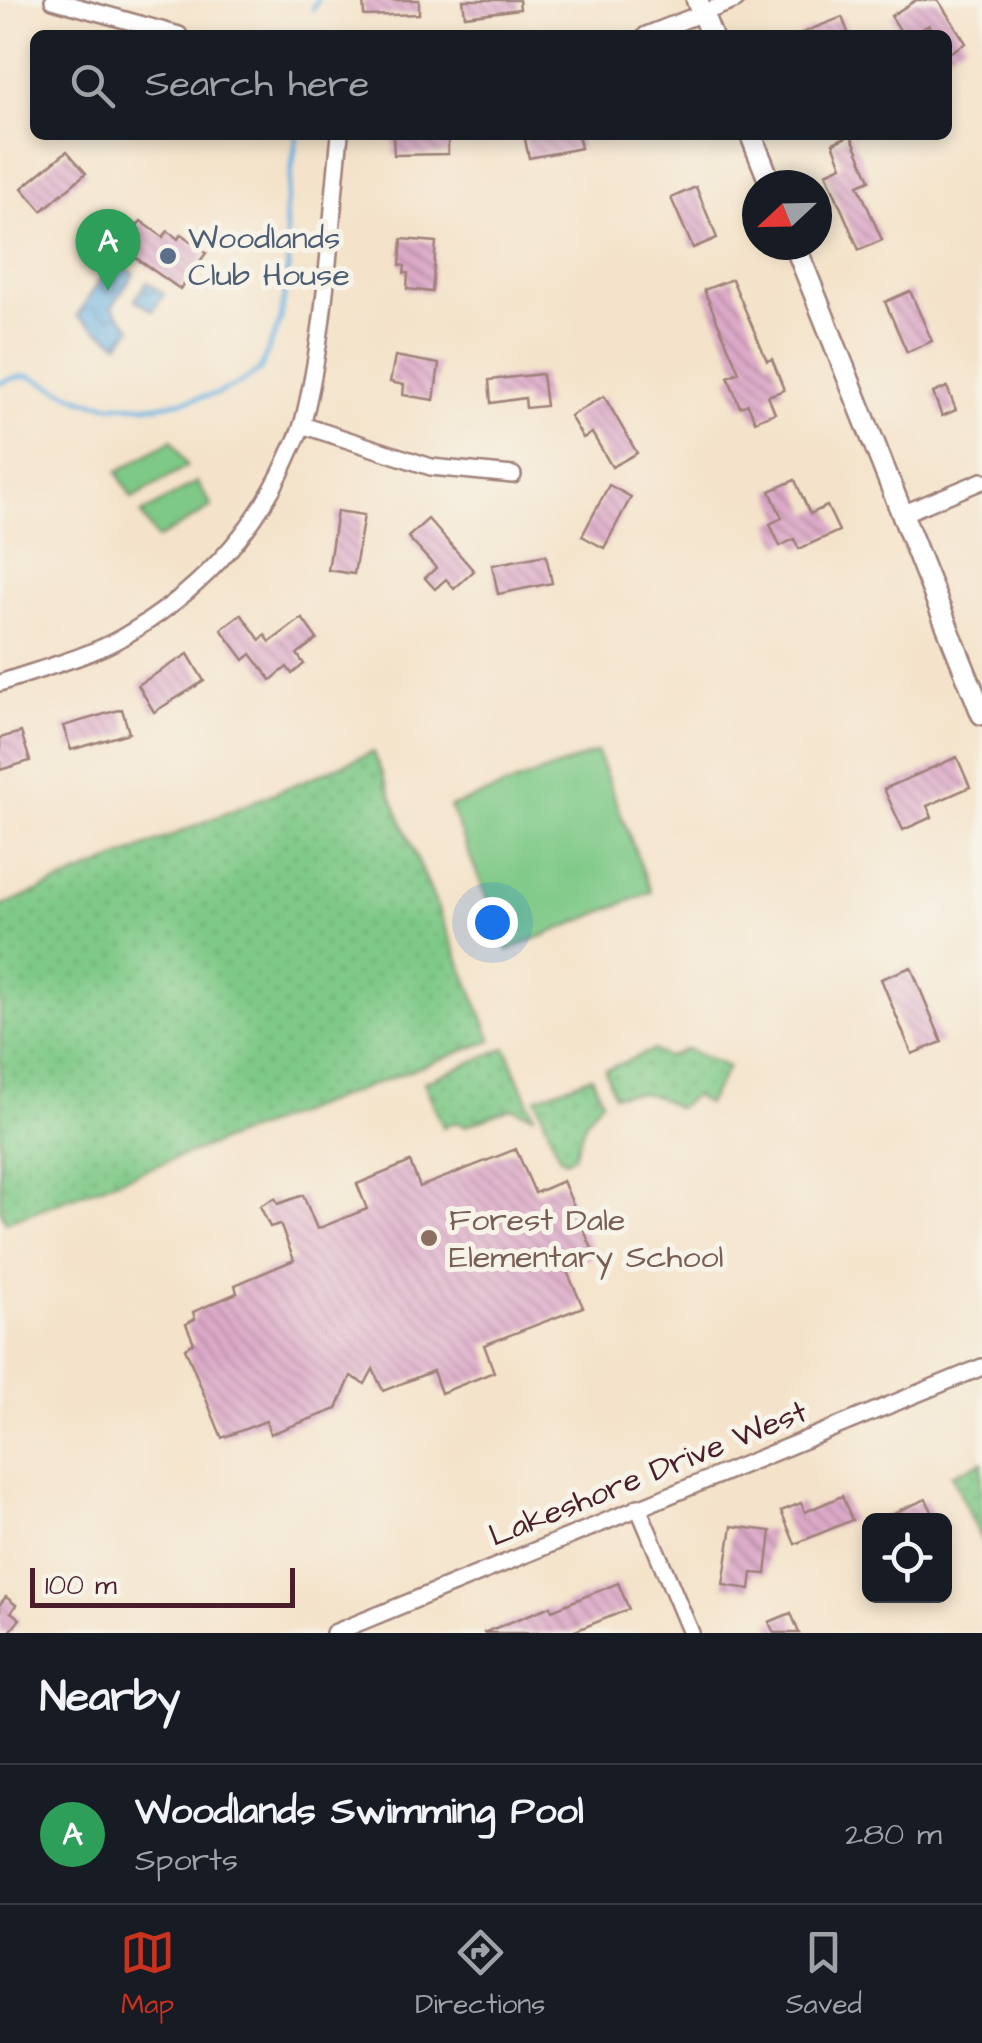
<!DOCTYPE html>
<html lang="en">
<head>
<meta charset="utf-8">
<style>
	:root { --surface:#171b24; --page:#242831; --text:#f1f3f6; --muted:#9ea1a6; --line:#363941; --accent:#c8321e }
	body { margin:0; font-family:"Architects Daughter",sans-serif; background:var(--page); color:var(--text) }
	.controls { position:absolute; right:30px; bottom:30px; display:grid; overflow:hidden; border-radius:15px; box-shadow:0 5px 15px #0003 }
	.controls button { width:90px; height:90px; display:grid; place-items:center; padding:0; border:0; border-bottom:2px solid var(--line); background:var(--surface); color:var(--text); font:50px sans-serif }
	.compass { position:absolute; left:742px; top:170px; width:90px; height:90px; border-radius:50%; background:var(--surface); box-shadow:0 5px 15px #0003; rotate:248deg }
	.scale { position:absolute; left:30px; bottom:25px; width:265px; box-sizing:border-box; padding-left:10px; border:5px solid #4a1f2b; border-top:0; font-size:28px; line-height:35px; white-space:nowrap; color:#4a1f2b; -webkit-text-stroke:8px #f7f3e8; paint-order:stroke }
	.you { position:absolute; left:492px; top:922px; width:35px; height:35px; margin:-25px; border:8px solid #fff; border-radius:50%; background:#1a73e8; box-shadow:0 0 0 15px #1a73e833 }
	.badge { display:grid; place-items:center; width:65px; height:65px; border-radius:50%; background:var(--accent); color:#fff; font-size:32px; font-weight:700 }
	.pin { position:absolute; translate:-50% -82px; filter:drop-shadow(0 2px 5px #0008) }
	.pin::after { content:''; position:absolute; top:52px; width:35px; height:30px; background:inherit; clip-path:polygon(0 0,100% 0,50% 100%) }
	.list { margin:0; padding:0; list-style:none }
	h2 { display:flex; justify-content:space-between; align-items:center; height:130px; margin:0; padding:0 40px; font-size:42px }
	h2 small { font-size:32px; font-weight:400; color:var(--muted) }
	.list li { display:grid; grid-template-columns:65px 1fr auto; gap:30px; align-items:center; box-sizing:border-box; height:140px; padding:0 40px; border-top:2px solid var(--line) }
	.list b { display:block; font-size:38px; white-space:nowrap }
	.list p { margin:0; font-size:32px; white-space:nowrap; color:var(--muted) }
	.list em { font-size:32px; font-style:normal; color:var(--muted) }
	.icon { flex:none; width:55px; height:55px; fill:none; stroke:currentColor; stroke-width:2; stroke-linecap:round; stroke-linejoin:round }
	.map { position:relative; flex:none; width:982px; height:1633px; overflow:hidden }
	.search { position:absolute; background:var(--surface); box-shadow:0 5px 15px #0003; left:30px; right:30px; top:30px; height:110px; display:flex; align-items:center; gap:25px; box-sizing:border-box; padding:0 35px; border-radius:15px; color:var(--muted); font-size:38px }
	.sheet { height:270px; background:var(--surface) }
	nav { display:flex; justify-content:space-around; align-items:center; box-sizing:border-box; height:140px; border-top:2px solid var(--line); background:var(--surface); font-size:28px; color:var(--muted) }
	nav a { display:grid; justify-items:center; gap:5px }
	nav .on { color:var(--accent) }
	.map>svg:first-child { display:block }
	.grass { fill:url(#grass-dots); stroke:#647459; stroke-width:2.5 }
	.garden { fill:#7ec987; stroke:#647459; stroke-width:2.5 }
	.water { fill:url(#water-waves); stroke:#5a6886; stroke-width:2.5 }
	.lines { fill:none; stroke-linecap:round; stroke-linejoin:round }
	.stream { stroke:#6ab1e1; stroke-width:5 }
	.building { fill:url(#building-back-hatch) }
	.minor-casing { stroke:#9f817a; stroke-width:20 }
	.tertiary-casing { stroke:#9f817a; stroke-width:25 }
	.minor { stroke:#fff; stroke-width:15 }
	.tertiary { stroke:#fff; stroke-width:20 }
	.service-dot { fill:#5c6f8a; stroke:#f7f3e8; stroke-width:4 }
	.education-dot { fill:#8d6e63; stroke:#f7f3e8; stroke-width:4 }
	.labels { text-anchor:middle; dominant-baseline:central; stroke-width:10; stroke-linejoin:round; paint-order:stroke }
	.service-label { font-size:32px; fill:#4e5e75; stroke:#f7f3e8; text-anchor:start }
	.education-label { font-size:32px; fill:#785e54; stroke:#f7f3e8; text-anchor:start }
	.street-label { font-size:32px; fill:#4a1f2b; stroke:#f7f3e8 }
</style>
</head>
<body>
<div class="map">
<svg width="982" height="1633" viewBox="0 0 982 1633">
	<defs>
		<pattern id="grass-dots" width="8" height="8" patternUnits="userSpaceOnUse" patternTransform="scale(2.5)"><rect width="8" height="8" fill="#7ec987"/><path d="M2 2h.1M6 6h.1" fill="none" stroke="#6eac75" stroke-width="1.8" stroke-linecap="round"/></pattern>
		<pattern id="water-waves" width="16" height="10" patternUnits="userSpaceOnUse" patternTransform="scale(2.5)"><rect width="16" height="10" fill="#6ab1e1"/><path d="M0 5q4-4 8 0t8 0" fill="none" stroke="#598fb7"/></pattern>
		<pattern id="building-back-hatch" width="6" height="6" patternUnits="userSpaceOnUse" patternTransform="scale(2.5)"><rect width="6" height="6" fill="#ddaac9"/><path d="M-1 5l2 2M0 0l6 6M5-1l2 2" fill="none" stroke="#b58aa3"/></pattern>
	</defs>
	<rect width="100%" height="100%" fill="#f7f3e8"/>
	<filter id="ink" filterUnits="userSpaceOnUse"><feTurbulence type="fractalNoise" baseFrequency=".01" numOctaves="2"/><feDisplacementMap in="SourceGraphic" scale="20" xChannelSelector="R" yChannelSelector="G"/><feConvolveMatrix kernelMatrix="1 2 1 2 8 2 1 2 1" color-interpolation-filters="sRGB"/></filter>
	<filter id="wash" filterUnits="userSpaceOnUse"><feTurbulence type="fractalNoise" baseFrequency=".0048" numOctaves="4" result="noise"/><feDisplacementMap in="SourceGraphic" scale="40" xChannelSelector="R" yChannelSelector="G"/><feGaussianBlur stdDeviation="2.25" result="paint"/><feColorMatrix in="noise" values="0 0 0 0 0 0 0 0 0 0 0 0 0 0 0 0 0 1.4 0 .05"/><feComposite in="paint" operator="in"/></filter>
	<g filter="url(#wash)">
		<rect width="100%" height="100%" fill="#f4e3ca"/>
		<!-- grass -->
		<g class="grass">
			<polygon points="373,752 492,1040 6,1222 0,1208 0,907"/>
			<polygon points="506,1048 534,1115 511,1108 465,1126 456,1122 443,1127 424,1082"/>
			<path d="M686,1049L728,1067L707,1104L694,1096L677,1108C652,1093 643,1090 614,1095L605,1070L653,1050L667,1057Z"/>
			<polygon points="592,1076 602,1100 586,1120 574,1156 565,1160 559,1156 536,1098"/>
			<polygon points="982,1462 982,1542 952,1475"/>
		</g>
		<!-- garden -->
		<g class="garden">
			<polygon points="172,440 187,466 132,498 117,472"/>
			<polygon points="197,482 212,507 157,539 141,514"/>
			<polygon points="597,752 651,892 508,950 450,807"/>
		</g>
		<!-- water -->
		<g class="water">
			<polygon points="107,254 134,274 112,307 132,328 119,344 77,316 108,267 102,262"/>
			<polygon points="147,282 164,294 153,311 135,300"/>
		</g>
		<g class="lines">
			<!-- stream -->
			<g class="stream">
				<polyline points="313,9 317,0"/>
				<polyline points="0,383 14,378 29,376 83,400 109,405 158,406 217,394 242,382 260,370 281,319 288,266 285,211 297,135"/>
			</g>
		</g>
		<g id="blocks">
			<!-- building -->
			<g class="building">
				<polygon points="363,0 419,0 419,14 364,16"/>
				<polygon points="463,0 519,0 520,9 465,16"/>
				<polygon points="916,0 938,0 966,43 947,54 947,35 935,35 929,25 912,35 903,35 891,16"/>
				<polygon points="842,17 849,35 799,35 799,34"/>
				<polygon points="393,135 448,135 448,154 394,155"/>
				<polygon points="524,135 578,135 581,148 529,158"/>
				<polygon points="851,135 870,180 858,185 882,240 859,250 826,173 842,166 833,143"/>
				<polygon points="67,151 86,173 42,211 22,188"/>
				<polygon points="696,187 717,238 693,248 671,198"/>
				<polygon points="141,221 163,237 168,231 178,239 181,234 206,253 180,289 126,251 127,249 125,248 131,240 128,237"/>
				<polygon points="402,239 436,242 432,292 407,289 408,273 404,273 405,266 400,265"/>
				<polygon points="732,279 767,361 772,359 784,390 768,396 775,413 755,421 748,404 740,407 728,377 739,372 704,290"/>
				<polygon points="910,291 932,341 907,352 885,302"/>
				<polygon points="395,356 439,364 434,400 403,395 404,385 390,382"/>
				<polygon points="542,374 546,406 526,408 525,398 491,403 489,380"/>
				<polygon points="947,387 956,410 942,416 933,393"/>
				<polygon points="604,396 637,453 612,467 592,433 583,438 570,416"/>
				<polygon points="795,480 810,514 827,506 839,531 799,549 794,539 780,546 770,524 782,518 770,491"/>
				<polygon points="609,485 631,497 604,548 582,536"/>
				<polygon points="337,511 364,515 354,574 328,570"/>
				<polygon points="428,519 474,571 454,589 446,579 435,589 425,578 436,568 408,537"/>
				<polygon points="546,555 552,583 498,594 492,565"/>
				<polygon points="241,614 260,640 265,635 270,642 302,618 317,639 297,654 304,664 292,674 287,667 271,680 251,654 244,660 221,629"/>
				<polygon points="188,654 204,681 154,712 138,685"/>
				<polygon points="122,709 129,733 71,750 63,726"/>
				<polygon points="21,732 30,761 0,770 0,738"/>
				<polygon points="957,757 970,787 927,806 932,817 903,830 884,789"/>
				<polygon points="911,967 942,1042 912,1054 881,979"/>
				<polygon points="516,1149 535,1193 563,1181 595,1256 565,1267 583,1307 484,1345 494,1372 441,1393 433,1371 383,1391 373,1369 365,1384 351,1376 337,1409 270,1434 266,1421 222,1438 185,1348 194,1343 186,1324 195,1319 193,1312 237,1293 235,1285 294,1260 280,1224 270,1227 260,1206 275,1198 278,1204 303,1195 317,1229 367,1209 357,1184 410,1162 420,1187"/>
				<polygon points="842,1496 852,1520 795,1544 781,1511 801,1503 805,1512"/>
				<polygon points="926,1499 936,1520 877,1520"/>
				<polygon points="732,1526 771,1531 766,1574 752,1573 750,1589 723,1585"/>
				<polygon points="618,1583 629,1609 570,1633 483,1633 551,1606 552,1610"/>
				<polygon points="6,1597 16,1605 11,1612 20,1619 9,1633 0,1633 0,1604"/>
				<polygon points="791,1613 799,1633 774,1633 769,1622"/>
			</g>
		</g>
	</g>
	<g filter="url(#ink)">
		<use href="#blocks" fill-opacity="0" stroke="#9f817a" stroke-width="2.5"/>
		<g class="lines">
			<!-- minor casing -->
			<g class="minor-casing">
				<g id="minor">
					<polyline points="53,0 179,35"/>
					<polyline points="646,35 736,0"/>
					<polyline points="302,425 431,467 513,475"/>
					<polyline points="902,514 982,481"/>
					<path d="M0,683C37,670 88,657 121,638C194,596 255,534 288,457C293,445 300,434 303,422C326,331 330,228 340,135"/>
					<polyline points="638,1507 691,1633"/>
					<polyline points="334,1633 982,1367"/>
				</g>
			</g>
			<!-- tertiary casing -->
			<g class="tertiary-casing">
				<g id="tertiary">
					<polyline points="697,0 711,35"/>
					<polyline points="751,135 771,185"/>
					<polyline points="795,245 982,714"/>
				</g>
			</g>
			<!-- minor -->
			<use href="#minor" class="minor"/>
			<!-- tertiary -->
			<use href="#tertiary" class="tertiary"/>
		</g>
	</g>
	<!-- markers -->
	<circle class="service-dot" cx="168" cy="256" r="10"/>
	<circle class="education-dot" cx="429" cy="1238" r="10"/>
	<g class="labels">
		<!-- service labels -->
		<g class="service-label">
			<text x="188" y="238">Woodlands<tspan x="188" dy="37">Club House</tspan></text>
		</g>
		<!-- education labels -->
		<g class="education-label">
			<text x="449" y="1220">Forest Dale<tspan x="449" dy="37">Elementary School</tspan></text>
		</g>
		<!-- street labels -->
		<g class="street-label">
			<text transform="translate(648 1474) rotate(-22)">Lakeshore Drive West</text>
		</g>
	</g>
</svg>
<div class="controls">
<button><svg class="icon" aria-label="locate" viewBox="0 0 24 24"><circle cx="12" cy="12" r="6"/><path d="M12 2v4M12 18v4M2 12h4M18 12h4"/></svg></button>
</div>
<svg class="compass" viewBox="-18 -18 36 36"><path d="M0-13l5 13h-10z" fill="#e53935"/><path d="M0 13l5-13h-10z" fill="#9ea1a6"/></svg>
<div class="scale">100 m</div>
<div class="you"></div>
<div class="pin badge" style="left:108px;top:291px;background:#2e9e5b">A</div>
<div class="search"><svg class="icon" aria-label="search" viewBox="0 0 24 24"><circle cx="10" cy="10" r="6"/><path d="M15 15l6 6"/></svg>Search here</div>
</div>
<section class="sheet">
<h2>Nearby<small></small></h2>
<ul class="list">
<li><span class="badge" style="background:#2e9e5b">A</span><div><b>Woodlands Swimming Pool</b><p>Sports</p></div><em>280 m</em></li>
</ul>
</section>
<nav>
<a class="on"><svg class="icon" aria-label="map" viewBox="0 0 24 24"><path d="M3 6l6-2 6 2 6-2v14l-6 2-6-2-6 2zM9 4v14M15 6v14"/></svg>Map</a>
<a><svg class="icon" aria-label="directions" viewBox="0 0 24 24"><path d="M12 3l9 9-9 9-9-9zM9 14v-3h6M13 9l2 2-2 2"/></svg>Directions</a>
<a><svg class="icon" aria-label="saved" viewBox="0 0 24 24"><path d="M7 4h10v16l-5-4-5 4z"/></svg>Saved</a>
</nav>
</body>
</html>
